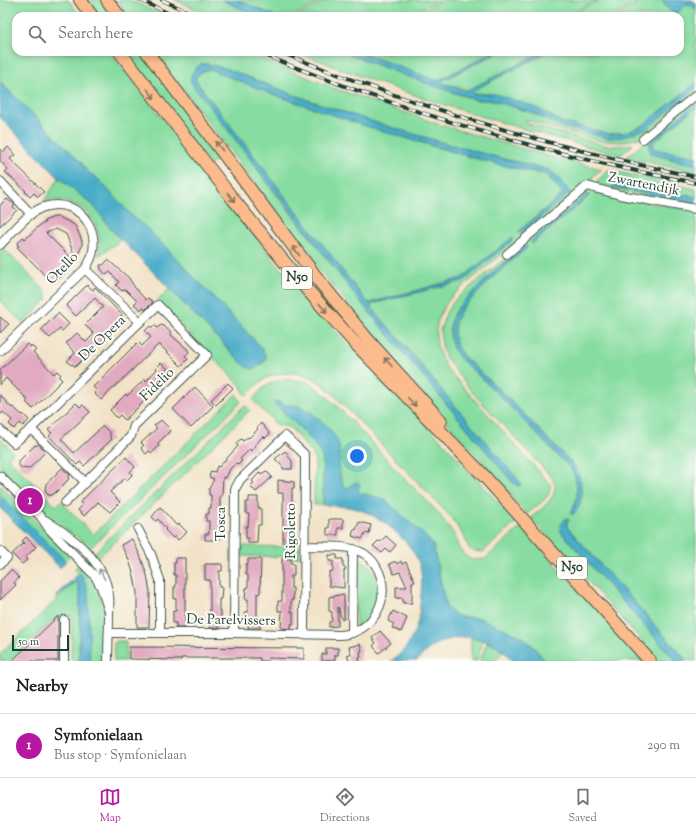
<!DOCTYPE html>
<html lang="en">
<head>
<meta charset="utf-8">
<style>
	:root { --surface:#fff; --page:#f6f6f6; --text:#202124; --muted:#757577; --line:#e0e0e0; --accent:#b5179e }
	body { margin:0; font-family:"Sorts Mill Goudy",serif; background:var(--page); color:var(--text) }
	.scale { position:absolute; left:12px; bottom:10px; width:57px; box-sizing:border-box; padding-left:4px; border:2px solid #1f3d34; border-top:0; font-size:11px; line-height:14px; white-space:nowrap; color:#1f3d34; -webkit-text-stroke:3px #fdfcf7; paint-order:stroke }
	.you { position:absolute; left:357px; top:456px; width:14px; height:14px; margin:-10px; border:3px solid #fff; border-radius:50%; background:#1a73e8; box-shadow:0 0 0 6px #1a73e833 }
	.badge { display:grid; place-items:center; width:26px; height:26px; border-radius:50%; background:var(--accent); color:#fff; font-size:13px; font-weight:700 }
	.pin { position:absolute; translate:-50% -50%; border:2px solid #fff; box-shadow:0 1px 4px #0006 }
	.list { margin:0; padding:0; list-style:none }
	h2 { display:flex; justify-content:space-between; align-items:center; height:52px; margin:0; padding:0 16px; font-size:17px }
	h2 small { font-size:13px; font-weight:400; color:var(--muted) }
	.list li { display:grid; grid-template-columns:26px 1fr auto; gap:12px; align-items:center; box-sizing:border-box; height:64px; padding:0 16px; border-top:1px solid var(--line) }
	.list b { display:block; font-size:15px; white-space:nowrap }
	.list p { margin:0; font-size:13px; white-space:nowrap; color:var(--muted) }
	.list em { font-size:13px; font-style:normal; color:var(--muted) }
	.icon { flex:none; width:22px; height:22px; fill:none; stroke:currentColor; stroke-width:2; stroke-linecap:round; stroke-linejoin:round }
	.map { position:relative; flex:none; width:696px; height:661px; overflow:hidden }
	.search { position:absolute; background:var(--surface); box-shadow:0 2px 6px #0003; left:12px; right:12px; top:12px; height:44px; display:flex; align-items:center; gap:10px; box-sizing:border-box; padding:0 14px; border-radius:12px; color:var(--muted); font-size:15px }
	.sheet { height:116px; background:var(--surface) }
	nav { display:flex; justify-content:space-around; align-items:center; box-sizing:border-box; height:56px; border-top:1px solid var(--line); background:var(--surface); font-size:11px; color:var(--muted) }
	nav a { display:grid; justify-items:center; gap:2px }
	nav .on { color:var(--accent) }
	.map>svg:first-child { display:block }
	.green { fill:#87dda1; stroke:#538d6a; fill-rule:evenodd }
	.water { fill:#48acc8; stroke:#34747e }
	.building { fill:#e2aac0 }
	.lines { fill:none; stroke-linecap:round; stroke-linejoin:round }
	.minor-casing { stroke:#3f564a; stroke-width:10 }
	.highway-casing { stroke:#3f564a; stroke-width:14 }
	.minor { stroke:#fff; stroke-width:8 }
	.highway { stroke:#fbbb8c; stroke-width:12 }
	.rail-casing { stroke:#1f3d34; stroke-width:4 }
	.rail { stroke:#fdfcf7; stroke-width:2.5; stroke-dasharray:8; stroke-linecap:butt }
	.oneway { stroke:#82765c }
	.oneway2 { stroke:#8f9e9a }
	.labels { text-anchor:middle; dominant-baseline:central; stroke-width:4; stroke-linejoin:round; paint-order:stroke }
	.shield { fill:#fdfcf7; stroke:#62766e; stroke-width:1 }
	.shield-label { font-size:13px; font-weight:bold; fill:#1f3d34 }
	.street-label { font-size:14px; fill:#1f3d34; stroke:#fdfcf7 }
</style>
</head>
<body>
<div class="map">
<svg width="696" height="661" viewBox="0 0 696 661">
	<rect width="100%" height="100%" fill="#fdfcf7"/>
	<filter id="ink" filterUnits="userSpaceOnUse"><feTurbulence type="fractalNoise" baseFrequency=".025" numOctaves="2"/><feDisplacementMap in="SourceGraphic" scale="8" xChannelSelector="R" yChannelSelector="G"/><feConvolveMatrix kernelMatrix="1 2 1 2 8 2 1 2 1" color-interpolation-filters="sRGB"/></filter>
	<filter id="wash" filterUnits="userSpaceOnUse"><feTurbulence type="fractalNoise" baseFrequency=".012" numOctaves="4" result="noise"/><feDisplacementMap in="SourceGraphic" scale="16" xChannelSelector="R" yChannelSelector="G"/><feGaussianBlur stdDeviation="0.9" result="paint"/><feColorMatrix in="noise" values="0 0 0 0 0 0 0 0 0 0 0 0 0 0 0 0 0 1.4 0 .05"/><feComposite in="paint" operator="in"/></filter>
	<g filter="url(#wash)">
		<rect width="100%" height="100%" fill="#f2e3c8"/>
		<!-- green -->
		<g class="green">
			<path d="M0,0H68L81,16H16V52H110L280,268L349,346L440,439L516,522L483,552L474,551L469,548L465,538L451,517L332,393C326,388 321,382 314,379C300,371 277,371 263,380C257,384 252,390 247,395L244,393L241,386L157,301L169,289L246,367L254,369L265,360L266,356L260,346L147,228L136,220L95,176C90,175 83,168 82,163L0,82Z"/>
			<polygon points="85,0 104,0 116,16 97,16"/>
			<polygon points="118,0 130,0 163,16 128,16"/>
			<polygon points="175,0 222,0 257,16 211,16"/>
			<polygon points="238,0 323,0 293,16 275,16"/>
			<polygon points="327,0 438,0 406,16 297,16"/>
			<polygon points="442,0 643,0 612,16 569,16 598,1 597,0 565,16 411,16"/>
			<polygon points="647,0 662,0 667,8 680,11 687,4 691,5 696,9 696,83 642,126 628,132 610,134 561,122 550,115 521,103 495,94 472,93 472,91 547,52 680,52 680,16 616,16"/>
			<polygon points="124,52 143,52 223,156 210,165"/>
			<path d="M155,52H245L336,89L444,126L559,159L602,169L593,176L592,179L454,294C432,318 431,341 447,369L550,484C551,494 546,498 540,504H539L527,514L439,413L322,273ZM201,64C217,62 256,81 273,87C363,121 456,148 549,170L555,174L568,190L569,192L518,232L563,194L548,176L544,174C500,166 458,154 415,141C346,120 279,97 212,70H205L196,76V81L366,301L370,303L462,278L513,237V240L463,281L372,304L371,307L416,358L514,484L364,306L262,176L191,74Z"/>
			<path d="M297,52H342L426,83L476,100H490L504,104L533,113L560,126L607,138L623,137L646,129L696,88V92L642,137L623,142L600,141L526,120L525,123L603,145L618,146L632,144V146L620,155C510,127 402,94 297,52Z"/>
			<polygon points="360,52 494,52 437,81"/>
			<polygon points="498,52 542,52 468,90 442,83 443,80"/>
			<polygon points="696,98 696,103 653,139 649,143 649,148 654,155 696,165 696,172 626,158"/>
			<polygon points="696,107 696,157 655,149 653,147 654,142"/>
			<polygon points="608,170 696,189 696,197 616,181 613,184 659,196 696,203 696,206 597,186 598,180"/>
			<path d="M59,178L93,205L102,216L105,222L121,240L98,256C106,221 79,195 44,201Z"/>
			<path d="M587,191L650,203L696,211V661H687L567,527L568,518L561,532L676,661H660L531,518C540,509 560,497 554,482C552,477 547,473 544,469L472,392L446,358L442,348L440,330L447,311L456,299ZM527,248L502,269L463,307L455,321L454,336L457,347L464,357L501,391L570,461L581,491L577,509L571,513C579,498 579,483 571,469L498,394L461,359L457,354L449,331L453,314L460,305L500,266Z"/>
			<polygon points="3,248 46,292 48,299 23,323 0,301 0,252"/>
			<path d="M285,379L304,381L312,384L328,397L359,429L403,477L436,510L455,536L458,547L465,556L472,560L485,559L521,527L644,661H545L532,645L520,636L479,618L460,617L452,613L446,607L433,545L422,533L386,501L360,493L358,490L359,484H352L348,488L344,487C339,476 339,465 340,453L291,405H285L281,402L274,403C288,417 319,442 323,461V505H314L315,461L313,454L290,427L277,425L253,400C263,386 269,382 285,379Z"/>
			<polygon points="236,394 241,402 89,549 82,541 34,507 0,472 0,438 13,452 8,458 56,506 61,501 93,535"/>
			<polygon points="246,406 250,410 97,559 94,554 99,548 242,408"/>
			<polygon points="0,485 70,557 66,561 0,495"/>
			<polygon points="240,546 300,547 299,557 240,556 240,552 243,551 243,549 240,549"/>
			<path d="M356,557C376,565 383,586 376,606C375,608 374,612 372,614C368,620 361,624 356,628Z"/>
			<polygon points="80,564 95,581 104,607 104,661 89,661 83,576 74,569"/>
			<polygon points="77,580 80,596 79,661 71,661 72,616 58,616 9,661 0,661 0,654"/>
			<polygon points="471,637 483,640 477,661 471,661"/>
			<polygon points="117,641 126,641 126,661 114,661 114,643"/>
			<polygon points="487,642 503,651 495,661 480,661"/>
		</g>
		<!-- water -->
		<g class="water">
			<polygon points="222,0 238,0 275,16 257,16"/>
			<polygon points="662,0 692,0 696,3 696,9 691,5 687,4 680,11 674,13 667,8"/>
			<polygon points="342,52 360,52 437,81 494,52 498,52 442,81 443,83 466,91 542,52 547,52 472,91 472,93 477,94 495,94 535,107 561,122 610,134 628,132 642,126 696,83 696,88 646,129 623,137 607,138 560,126 533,113 504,104 490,100 476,100 426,83"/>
			<path d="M201,64C217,62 256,81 273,87C363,121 456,148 549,170L555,174L568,190L570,193L521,233H519L518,232L563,194L548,176L544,174L497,164L371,128L269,93L212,70H205L196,76V81L366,301L370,303L462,278L513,237V240L463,281L372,304L371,307L520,482V486H517L514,484L364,306L192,84C187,75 194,70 201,64Z"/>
			<path d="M0,82L82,163C83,168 90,175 95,176L136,220L147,228L260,346L266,356L264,362L254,369L246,367L113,231L93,205L58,177L0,117Z"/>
			<polygon points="696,103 696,107 654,142 652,146 655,149 696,157 696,165 651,154 649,148 650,142"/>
			<polygon points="616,181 696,197 696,203 614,187 613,184"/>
			<polygon points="588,194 589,196 533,243 531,243 531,241"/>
			<path d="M526,245L527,248L502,269L463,307L455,321L454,336L457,347L464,357L501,391L575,467C582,480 586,505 572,515L571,513C579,498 579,483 571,469L498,394L461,359L453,349L450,337L451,319L460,305L500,266Z"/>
			<path d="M277,401C281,402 282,404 285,405C289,407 294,405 298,406C310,409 334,430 338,442C341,450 339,459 339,467C339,474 341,481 344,487L348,488L352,484L356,482L360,484L358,490L362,494L378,497L386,501L422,533L433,545L446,607L453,613L460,617L479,618L520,636L532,645L545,661H513C488,630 442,629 417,661H391C409,650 419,627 420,606C421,592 424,574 418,561C409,539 377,513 353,508C344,506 333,506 323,505V461C319,442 288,417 274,403Z"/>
			<polygon points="0,495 66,561 60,568 0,508"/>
			<polygon points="566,518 569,519 566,524 567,527 687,661 676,661 561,532 560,526"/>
			<path d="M78,574H80C85,578 87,586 88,593L90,661H79L80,596L77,580L56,598L55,597Z"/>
		</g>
		<g id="blocks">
			<!-- building -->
			<g class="building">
				<polygon points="8,147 15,155 10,159 44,192 38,197 34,193 30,197 25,192 26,191 5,172 8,169 0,161 0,149 3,152"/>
				<polygon points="7,199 15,205 13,207 17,210 0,226 0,205"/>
				<polygon points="54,217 59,217 73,224 76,227 82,241 82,246 76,259 66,234 56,229 46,233 74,261 62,272 64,274 55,282 53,280 51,282 37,267 17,247 19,246 17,244 23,237 25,239 40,225 45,223 44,221"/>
				<polygon points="108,260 129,278 135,288 146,300 148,298 153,302 145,310 143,307 141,310 134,304 137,301 125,289 122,291 116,285 119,282 110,272 106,275 101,269 100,265 103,265"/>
				<polygon points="87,285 93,290 95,287 122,315 121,316 124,319 75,367 73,364 71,365 67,361 75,353 66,343 77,333 86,342 94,334 85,325 103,307 95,298 76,316 66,306"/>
				<polygon points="58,313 69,324 62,331 60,329 50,338 41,330"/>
				<polygon points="0,317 9,324 0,333"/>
				<polygon points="155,325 157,328 161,325 164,326 167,329 171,332 171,335 187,349 189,352 185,356 188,359 181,366 159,344 101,400 94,393 97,391 93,387 138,342 142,346 151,337 145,331 150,326 152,328"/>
				<polygon points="27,344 30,347 31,345 36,350 33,352 54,374 57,371 61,375 59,377 62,380 33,409 26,402 28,400 6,378 0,385 0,370"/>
				<polygon points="161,363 168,369 165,372 170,376 125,420 120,415 117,418 110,410 126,394 127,396 145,379 146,381 157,369 156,368"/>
				<polygon points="228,383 233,388 216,405 211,400"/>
				<polygon points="195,387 213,406 191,428 173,409"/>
				<polygon points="0,395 12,408 13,407 22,415 23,414 29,420 23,426 20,423 14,429 9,424 12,420 3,412 0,415"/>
				<polygon points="76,403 80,407 83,405 90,412 61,439 74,453 103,426 111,434 109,436 112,439 84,466 80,462 77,465 49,436 52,433 48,430"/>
				<polygon points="161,420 171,430 157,444 159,446 152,453 149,451 146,454 141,448 144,445 141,443 157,428 154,426"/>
				<polygon points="261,423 270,434 265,438 263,436 254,446 256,447 251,451 250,449 240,459 242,461 238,465 236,463 230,469 226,478 223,477 222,496 220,496 220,510 222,510 222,516 220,516 220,529 222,529 222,535 220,535 220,540 205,540 205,534 209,534 209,521 206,521 206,514 209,514 209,508 211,508 211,495 209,495 209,489 214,479 209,477 211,471 215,472 217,466 219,467 238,446 236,443 241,439 243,441 248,437 249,438 258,429 257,428"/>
				<polygon points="38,444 46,451 29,469 21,468 19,465 19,461 35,445 36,446"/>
				<polygon points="285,451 289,455 288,456 292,461 292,469 283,469 283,467 275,459"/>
				<polygon points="126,457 135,467 130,472 132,475 127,480 125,478 110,492 120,502 110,512 98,502 84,516 78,510 83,505 80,502"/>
				<polygon points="62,468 70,475 68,478 69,479 55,493 52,495 48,495 45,490 46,484"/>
				<polygon points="266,471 272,477 256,492 250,486 254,483 252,481 260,472 261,474"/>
				<polygon points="278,480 294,482 294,488 292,488 292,502 294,502 294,514 292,514 291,526 294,526 294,538 292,538 291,543 283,543 283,493 278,493"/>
				<polygon points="249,497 258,497 258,508 261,508 261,525 258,525 257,543 248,543 248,538 246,538 246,526 248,526 249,514 246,514 246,502 249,502"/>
				<polygon points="160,507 177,526 179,524 187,532 178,540 175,536 173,538 165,530 166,529 158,519 156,521 152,517"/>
				<polygon points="329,519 343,519 343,528 338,528 338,535 327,535 327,528 329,528"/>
				<polygon points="359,522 371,525 369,534 365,533 362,539 352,536 354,529 356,530"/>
				<polygon points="386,536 396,545 390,552 386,549 382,553 373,546 378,541 380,542"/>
				<polygon points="26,537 36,547 25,558 27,560 22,564 12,554 24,543 22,541"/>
				<polygon points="132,539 140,555 147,575 150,592 149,627 137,627 137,593 134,576 129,560 121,545"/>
				<polygon points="329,555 337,555 337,559 343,559 343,567 346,568 344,571 344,588 329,586 329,572 333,571 333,561 329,561"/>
				<polygon points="176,558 185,558 185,628 176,628 176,623 173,623 173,611 176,611 176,599 174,599 174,587 176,587 176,575 174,575 174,563 176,563"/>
				<polygon points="248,559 261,559 260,593 257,594 257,618 260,618 260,628 248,628 248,623 245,623 245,612 248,612 248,599 245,599 246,588 248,588 248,575 246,575 246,564 248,564"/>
				<polygon points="282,559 291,559 291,564 294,564 294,576 291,576 291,588 293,588 293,600 291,600 291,612 293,612 293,624 291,624 291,629 281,628 282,611 278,611 278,601 282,601"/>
				<polygon points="401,561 402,564 406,562 415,582 412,582 412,603 403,603 403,598 396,598 396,587 407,587 400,572 394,574 389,564 393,562 396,562 397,564"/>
				<polygon points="205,564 221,564 222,565 222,571 219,571 219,587 222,587 221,599 219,599 219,611 221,611 221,623 219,623 219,628 210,628 210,580 205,580"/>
				<polygon points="11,570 19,578 14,583 16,585 0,600 0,581"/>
				<polygon points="344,594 344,619 342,620 338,607 338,626 329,627 329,622 332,621 332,612 329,611 329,597"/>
				<polygon points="393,611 407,618 401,632 392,628 394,624 388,621"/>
				<polygon points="58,616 58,661 12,661"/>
				<polygon points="380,631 391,643 379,653 373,646 376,643 372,638"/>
				<polygon points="360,644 362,651 360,652 361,657 359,657 360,661 349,661 347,655 351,654 349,647"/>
				<polygon points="129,647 304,648 304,659 268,658 268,661 260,661 260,658 181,658 181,660 129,659"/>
				<polygon points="326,648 338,648 338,655 335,655 335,660 322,661 322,654 326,654"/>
			</g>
		</g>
	</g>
	<g filter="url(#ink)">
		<use href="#blocks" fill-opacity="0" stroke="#3f564a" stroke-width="1"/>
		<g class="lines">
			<!-- minor casing -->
			<g class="minor-casing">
				<g id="minor">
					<polyline points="643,139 696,95"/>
					<polyline points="0,181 31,214"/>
					<path d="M0,245C12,233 28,212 44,207C82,195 108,238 85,269L0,351"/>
					<polyline points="507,254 587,186 620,195 696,209"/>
					<polyline points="31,429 85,482"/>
					<polyline points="0,430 14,443 31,429 140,322 85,269"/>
					<polyline points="0,476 41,517 49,529 95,576 101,587 109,612"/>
					<polyline points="65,503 131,436 134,426 207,355 158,305 140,322"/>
					<path d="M45,520C74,538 104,560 109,596C110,602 109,608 109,614C109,630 108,645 108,661"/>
					<polyline points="138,529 151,554 160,580 160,633"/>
					<polyline points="0,551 7,558 0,564"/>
					<path d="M109,633H234L339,635C374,634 394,596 376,566C373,561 368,556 363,553C346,544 324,547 305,546"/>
					<polyline points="234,633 235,489 240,480 285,436 304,454 305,456 304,635"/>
					<polyline points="352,633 353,549"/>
					<polyline points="64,661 64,620"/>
				</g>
			</g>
			<!-- highway casing -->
			<g class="highway-casing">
				<g id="highway">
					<polyline points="80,0 92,16"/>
					<polyline points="107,0 119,16"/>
					<polyline points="120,52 233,199 304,286 353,341 485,477 650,661"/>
					<polyline points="147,52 320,282 369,341 441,421"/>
				</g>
			</g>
			<!-- minor -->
			<use href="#minor" class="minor"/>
			<!-- highway -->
			<use href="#highway" class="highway"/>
			<!-- rail casing -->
			<g class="rail-casing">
				<g id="rail">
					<polyline points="140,0 174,16"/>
					<polyline points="162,0 197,16"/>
					<path d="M257,52C398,110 546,155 696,183"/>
					<path d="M280,52C415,107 554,148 696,177"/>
				</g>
			</g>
			<!-- rail -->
			<use href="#rail" class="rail"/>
		</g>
		<!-- one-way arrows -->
		<defs><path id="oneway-shaft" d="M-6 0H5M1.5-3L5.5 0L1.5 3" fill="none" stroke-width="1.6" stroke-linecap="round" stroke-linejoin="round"/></defs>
		<g class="oneway">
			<use href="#oneway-shaft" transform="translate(151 94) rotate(53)"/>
			<use href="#oneway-shaft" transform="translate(219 146) rotate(-127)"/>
			<use href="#oneway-shaft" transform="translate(231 197) rotate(52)"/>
			<use href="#oneway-shaft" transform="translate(296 251) rotate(-127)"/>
			<use href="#oneway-shaft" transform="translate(323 308) rotate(49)"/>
			<use href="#oneway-shaft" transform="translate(388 362) rotate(-132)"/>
			<use href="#oneway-shaft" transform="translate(412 402) rotate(46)"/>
		</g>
		<use class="oneway2" href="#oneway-shaft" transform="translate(102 574) rotate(-118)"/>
	</g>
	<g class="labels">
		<!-- shield labels -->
		<g class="shield">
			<rect x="282" y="267" width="30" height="22" rx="3"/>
			<rect x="557" y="557" width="30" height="22" rx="3"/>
		</g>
		<g class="shield-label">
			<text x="297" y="278">N50</text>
			<text x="572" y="568">N50</text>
		</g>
		<!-- street labels -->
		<g class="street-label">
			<text transform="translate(644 185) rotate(11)">Zwartendijk</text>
			<text transform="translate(63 269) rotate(-46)">Otello</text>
			<text transform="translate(103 339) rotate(-44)">De Opera</text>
			<text transform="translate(158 385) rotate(-44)">Fidelio</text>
			<text transform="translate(222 524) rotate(-90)">Tosca</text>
			<text transform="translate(292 531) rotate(-90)">Rigoletto</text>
			<text transform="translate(231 621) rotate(1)">De Parelvissers</text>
		</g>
	</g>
</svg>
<div class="scale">50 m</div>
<div class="you"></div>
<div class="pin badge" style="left:30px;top:501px">1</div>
<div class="search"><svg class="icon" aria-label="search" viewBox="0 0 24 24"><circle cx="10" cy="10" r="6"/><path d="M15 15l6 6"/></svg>Search here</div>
</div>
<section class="sheet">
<h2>Nearby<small></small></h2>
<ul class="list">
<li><span class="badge">1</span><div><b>Symfonielaan</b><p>Bus stop · Symfonielaan</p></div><em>290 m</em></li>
</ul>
</section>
<nav>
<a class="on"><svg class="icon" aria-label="map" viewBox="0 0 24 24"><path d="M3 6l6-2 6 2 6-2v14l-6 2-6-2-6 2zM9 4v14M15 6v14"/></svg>Map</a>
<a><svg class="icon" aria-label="directions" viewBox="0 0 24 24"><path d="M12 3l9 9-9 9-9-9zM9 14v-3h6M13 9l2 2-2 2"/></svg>Directions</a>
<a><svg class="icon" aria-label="saved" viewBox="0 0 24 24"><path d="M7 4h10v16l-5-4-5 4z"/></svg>Saved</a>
</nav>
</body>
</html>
